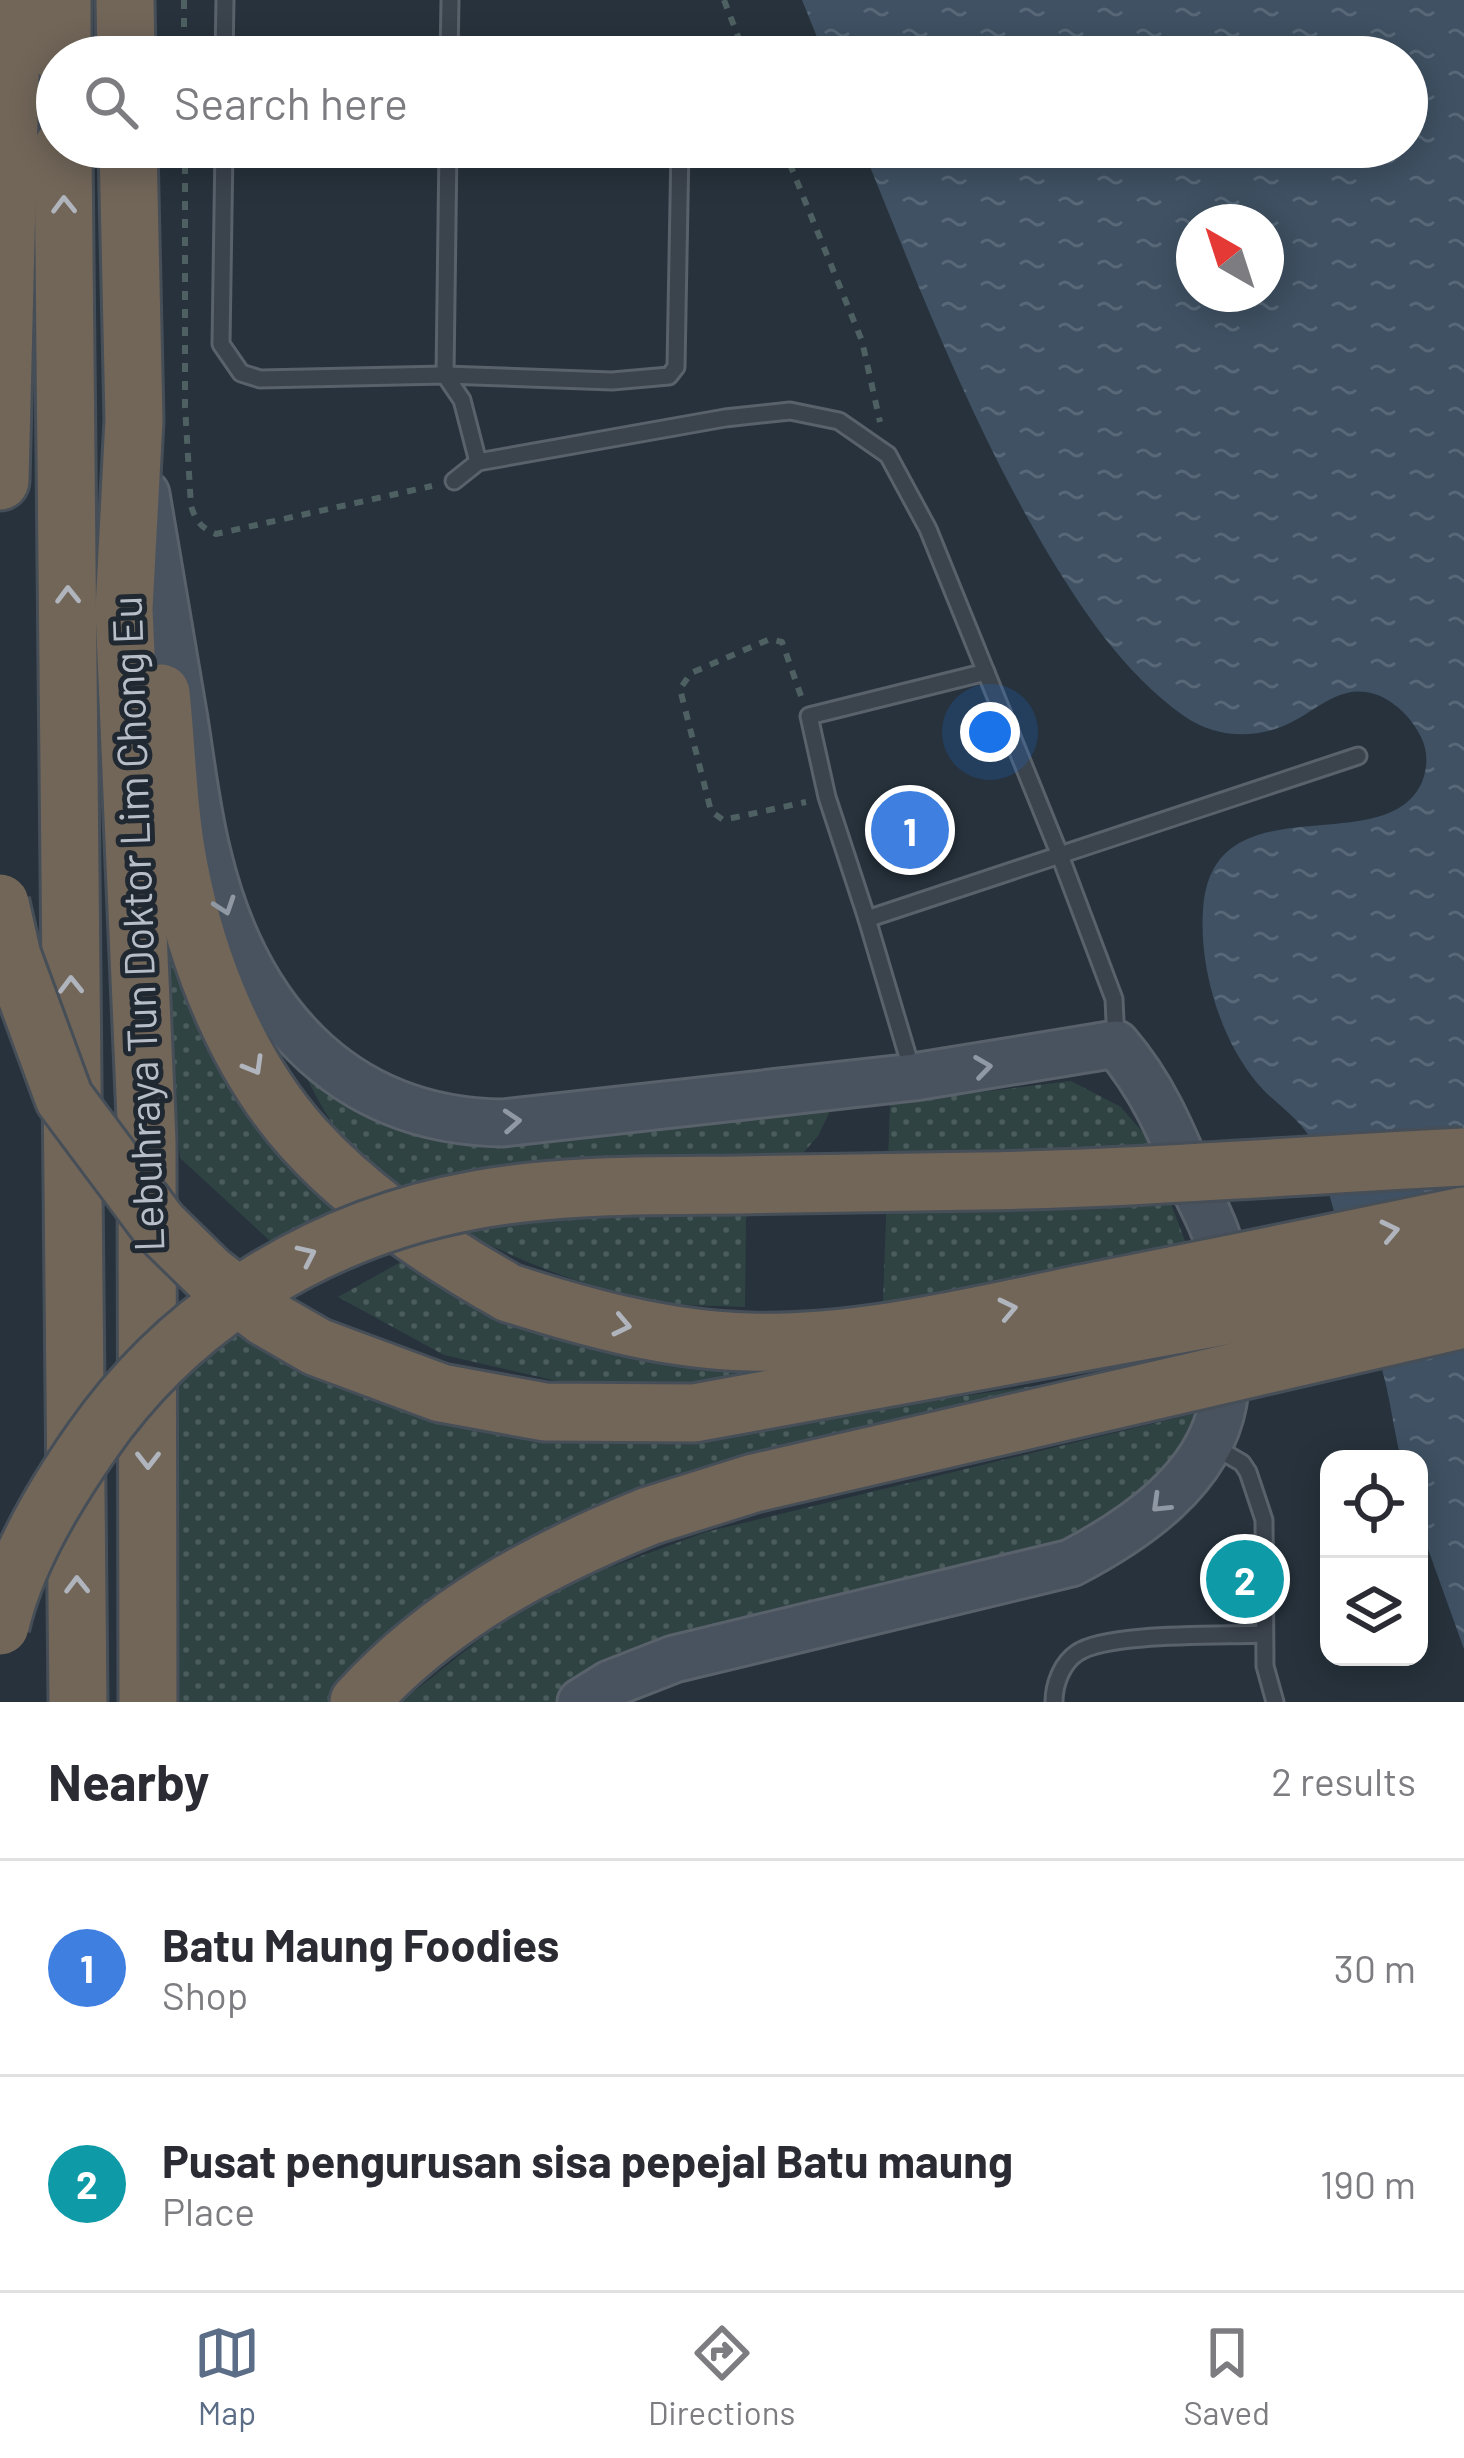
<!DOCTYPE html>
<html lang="en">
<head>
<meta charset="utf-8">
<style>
	:root { --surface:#fff; --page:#f7f7f7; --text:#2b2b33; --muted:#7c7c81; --line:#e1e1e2; --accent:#5b6d87 }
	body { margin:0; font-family:Barlow,sans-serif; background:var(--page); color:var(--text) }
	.controls { position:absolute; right:36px; bottom:36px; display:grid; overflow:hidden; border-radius:24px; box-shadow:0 6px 30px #0003 }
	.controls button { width:108px; height:108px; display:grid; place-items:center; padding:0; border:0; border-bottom:3px solid var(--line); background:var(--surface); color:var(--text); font:60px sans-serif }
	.compass { position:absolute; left:1176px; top:204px; width:108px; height:108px; border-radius:50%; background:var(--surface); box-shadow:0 6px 30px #0003; rotate:321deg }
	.you { position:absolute; left:990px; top:732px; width:42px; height:42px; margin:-30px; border:9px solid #fff; border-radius:50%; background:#1a73e8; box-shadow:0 0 0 18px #1a73e833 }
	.badge { display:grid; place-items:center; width:78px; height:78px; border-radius:50%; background:var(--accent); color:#fff; font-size:39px; font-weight:700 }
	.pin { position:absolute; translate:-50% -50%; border:6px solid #fff; box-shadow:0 3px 12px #0006 }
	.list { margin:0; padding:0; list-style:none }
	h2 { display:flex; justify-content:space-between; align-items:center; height:156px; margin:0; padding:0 48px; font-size:51px }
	h2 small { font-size:39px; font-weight:400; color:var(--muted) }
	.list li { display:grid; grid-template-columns:78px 1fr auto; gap:36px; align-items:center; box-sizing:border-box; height:216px; padding:0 48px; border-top:3px solid var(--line) }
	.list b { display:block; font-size:45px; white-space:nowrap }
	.list p { margin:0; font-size:39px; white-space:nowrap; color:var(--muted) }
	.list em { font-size:39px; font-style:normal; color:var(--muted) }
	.icon { flex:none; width:66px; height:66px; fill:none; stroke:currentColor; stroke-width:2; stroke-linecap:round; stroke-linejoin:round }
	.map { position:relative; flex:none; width:1464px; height:1702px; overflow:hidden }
	.search { position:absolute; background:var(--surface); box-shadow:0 6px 30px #0003; left:36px; right:36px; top:36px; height:132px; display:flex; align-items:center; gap:30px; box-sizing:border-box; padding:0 42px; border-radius:66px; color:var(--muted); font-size:45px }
	.sheet { height:588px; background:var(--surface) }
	nav { display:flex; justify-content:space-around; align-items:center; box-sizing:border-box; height:168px; border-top:3px solid var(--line); background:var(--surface); font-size:33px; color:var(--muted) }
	nav a { display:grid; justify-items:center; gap:6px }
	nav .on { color:var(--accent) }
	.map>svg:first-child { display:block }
	.grass { fill:url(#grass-dots) }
	.water { fill:url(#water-ripples); fill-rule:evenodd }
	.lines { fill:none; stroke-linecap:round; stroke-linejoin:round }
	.lane-casing { stroke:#59616b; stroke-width:21 }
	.secondary-casing { stroke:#59616b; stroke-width:51 }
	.highway-casing { stroke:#464e58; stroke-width:63 }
	.path { stroke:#4e6061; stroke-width:6; stroke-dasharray:9 9; stroke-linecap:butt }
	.lane { stroke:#3b434d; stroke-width:15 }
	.secondary { stroke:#49535f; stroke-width:45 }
	.highway { stroke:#726659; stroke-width:57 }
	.highway-bridge-casing { stroke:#464e58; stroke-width:63; stroke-linecap:butt }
	.highway-bridge { stroke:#726659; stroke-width:57 }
	.oneway { stroke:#b0b5bd }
	.oneway2 { stroke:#9099a3 }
	.labels { text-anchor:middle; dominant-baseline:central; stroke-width:10; stroke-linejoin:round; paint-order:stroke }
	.street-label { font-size:42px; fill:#b7bec8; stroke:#202832 }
</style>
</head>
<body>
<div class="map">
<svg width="1464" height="1702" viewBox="0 0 1464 1702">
	<defs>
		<pattern id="grass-dots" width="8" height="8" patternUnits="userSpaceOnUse" patternTransform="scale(3)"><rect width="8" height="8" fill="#2f4343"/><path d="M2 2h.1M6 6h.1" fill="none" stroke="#4b5c5d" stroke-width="1.8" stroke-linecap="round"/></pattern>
		<pattern id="water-ripples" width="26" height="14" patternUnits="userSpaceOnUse" patternTransform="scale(3)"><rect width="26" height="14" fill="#3f5163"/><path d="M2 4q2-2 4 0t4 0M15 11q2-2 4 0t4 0" fill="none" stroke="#586878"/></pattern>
	</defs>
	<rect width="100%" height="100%" fill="#27323c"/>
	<!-- grass -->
	<g class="grass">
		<polygon points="157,893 346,1209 270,1241 180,1158"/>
		<path d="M295,1056L348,1102L835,1101L818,1136L746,1218L745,1307C712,1305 676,1307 644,1299C534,1274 409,1218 336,1128C320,1107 308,1079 295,1056Z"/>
		<polygon points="1071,1081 1121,1107 1145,1135 1188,1249 883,1302 890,1103"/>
		<polygon points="413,1255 876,1357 703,1384 561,1382 444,1355 338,1297"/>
		<polygon points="169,1299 309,1365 447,1412 625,1444 1112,1375 800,1448 338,1702 178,1702"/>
		<polygon points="1201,1412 1155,1491 1104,1536 774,1609 603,1668 558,1702 401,1702 535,1595 706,1532"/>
	</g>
	<!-- water -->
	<path class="water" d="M802,0H1464V1649L1419,1524V1459H1401C1394,1432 1391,1404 1384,1377C1371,1326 1353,1276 1338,1225C1330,1199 1324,1171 1314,1145C1303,1120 1275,1104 1258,1084C1220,1039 1199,968 1203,910C1211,777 1386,864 1422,782C1428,767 1428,751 1421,737C1408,710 1378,685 1347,693C1326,698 1309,714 1290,723C1256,740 1215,738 1184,716C1123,673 1080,607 1043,545C969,419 917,282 862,147H1407V57H825ZM1194,222H1266V294H1194Z"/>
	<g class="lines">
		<!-- lane casing -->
		<g class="lane-casing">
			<g id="lane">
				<polyline points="224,57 225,0"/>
				<polyline points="449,57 450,0"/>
				<polyline points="224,147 221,344 241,373 260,379 445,375 612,381 669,376 676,367 680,147"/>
				<polyline points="448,147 445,375 462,400 478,462"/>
				<polyline points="454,481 478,462 725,418 790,411 839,421 888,455 928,529 1059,853 1114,999 1116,1042"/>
				<polyline points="867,919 827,797 809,716 986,672"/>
				<polyline points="913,1074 867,919 1358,756"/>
				<polyline points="1213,1446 1242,1463 1248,1472 1264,1520 1265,1666 1275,1702"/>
				<path d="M1054,1702C1054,1684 1062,1663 1077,1653C1106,1632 1224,1636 1264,1634"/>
			</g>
		</g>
		<!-- secondary casing -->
		<g class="secondary-casing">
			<path id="secondary" d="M146,494C159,569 171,644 184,719C191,763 196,809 207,853C243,1005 337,1121 503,1123L914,1077L1116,1044C1154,1088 1173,1136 1195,1188C1202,1204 1212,1221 1217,1238C1227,1276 1230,1364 1223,1403C1209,1480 1134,1530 1071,1563L674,1659L610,1684L581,1702"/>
		</g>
		<!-- highway casing -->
		<g class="highway-casing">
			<g id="highway">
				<polyline points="62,0 62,57"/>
				<polyline points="125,0 126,57"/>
				<polyline points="63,147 78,1702"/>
				<polyline points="128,147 134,420 124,609 147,1141 148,1702"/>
				<polyline points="0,481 12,0"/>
				<path d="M161,693C167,750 168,810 179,867C197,962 238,1066 304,1139C361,1202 436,1252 509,1293"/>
				<path d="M359,1702C439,1614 540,1560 649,1516"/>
			</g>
		</g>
		<!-- path -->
		<g class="path">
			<polyline points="184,0 184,57"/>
			<polyline points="724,0 746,57"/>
			<path d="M185,147V406L191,506C196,521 201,528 216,534L432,486"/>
			<polyline points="783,147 862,341 880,422"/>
			<polyline points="801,696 782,642 770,639 691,673 680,689 711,811 723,820 806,802"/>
		</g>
		<!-- lane -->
		<use href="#lane" class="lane"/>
		<!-- secondary -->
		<use href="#secondary" class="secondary"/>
		<!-- highway -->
		<use href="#highway" class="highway"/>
		<!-- highway-bridge casing -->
		<g class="highway-bridge-casing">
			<g id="highway-bridge">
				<polyline points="0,903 12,956 64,1098 159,1225 209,1274 265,1317 317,1347 441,1393 545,1412 694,1413 1464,1272"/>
				<path d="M509,1293C587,1318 667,1340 749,1342C856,1345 967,1318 1072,1296C1203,1270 1333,1243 1464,1216"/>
				<polyline points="649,1516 754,1483 1464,1319"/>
				<path d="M0,1626C15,1560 55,1494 93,1440C182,1312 322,1228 475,1200C561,1184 650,1186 738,1185C819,1184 901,1182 983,1181C1143,1178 1304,1165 1464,1157"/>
			</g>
		</g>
		<!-- highway-bridge -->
		<use href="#highway-bridge" class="highway-bridge"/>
	</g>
	<!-- one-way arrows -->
	<defs><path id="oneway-chevron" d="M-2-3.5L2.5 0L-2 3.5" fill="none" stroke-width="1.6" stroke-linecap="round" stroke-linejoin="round" transform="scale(3)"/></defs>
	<g class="oneway">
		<use href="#oneway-chevron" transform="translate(64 205) rotate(-91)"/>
		<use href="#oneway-chevron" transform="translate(68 595) rotate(-91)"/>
		<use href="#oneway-chevron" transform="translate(71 985) rotate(-91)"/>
		<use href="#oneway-chevron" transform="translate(254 1066) rotate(60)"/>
		<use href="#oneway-chevron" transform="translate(1390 1231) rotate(-12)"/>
		<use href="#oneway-chevron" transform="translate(307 1255) rotate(-25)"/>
		<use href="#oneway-chevron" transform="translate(1008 1309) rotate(-12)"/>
		<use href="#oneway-chevron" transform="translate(622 1325) rotate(12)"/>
		<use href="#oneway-chevron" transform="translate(148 1460) rotate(90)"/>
		<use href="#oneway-chevron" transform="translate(77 1585) rotate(-91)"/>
	</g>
	<g class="oneway2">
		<use href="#oneway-chevron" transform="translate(225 906) rotate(71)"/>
		<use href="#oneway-chevron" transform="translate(983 1067) rotate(-8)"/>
		<use href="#oneway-chevron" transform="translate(512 1121) rotate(-4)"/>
		<use href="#oneway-chevron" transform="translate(1160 1504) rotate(136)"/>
	</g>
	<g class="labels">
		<!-- street labels -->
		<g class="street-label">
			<text transform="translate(136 924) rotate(-92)">Lebuhraya Tun Doktor Lim Chong Eu</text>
		</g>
	</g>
</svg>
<div class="controls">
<button><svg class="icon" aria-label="locate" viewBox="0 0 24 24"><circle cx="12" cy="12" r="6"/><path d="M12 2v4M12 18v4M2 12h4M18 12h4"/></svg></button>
<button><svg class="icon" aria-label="layers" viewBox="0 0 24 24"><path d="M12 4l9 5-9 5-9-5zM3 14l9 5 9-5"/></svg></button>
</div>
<svg class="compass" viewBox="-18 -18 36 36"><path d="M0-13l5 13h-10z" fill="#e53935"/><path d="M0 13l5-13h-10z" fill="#7c7c81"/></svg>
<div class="you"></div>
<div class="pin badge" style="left:910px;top:830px;background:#3f7fe0">1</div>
<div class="pin badge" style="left:1245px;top:1579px;background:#0f9aa8">2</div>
<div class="search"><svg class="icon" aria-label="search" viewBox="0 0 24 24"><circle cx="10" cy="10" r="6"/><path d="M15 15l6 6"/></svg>Search here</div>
</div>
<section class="sheet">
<h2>Nearby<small>2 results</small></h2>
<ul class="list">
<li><span class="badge" style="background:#3f7fe0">1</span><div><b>Batu Maung Foodies</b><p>Shop</p></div><em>30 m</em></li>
<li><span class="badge" style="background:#0f9aa8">2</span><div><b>Pusat pengurusan sisa pepejal Batu maung</b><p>Place</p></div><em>190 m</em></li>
</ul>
</section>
<nav>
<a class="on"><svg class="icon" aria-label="map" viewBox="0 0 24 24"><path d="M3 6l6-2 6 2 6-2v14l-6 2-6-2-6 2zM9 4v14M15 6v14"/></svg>Map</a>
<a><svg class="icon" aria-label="directions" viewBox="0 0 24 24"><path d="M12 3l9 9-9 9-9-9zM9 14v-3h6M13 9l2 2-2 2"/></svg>Directions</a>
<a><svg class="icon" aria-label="saved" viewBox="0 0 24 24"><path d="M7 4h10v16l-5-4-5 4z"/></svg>Saved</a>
</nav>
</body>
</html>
